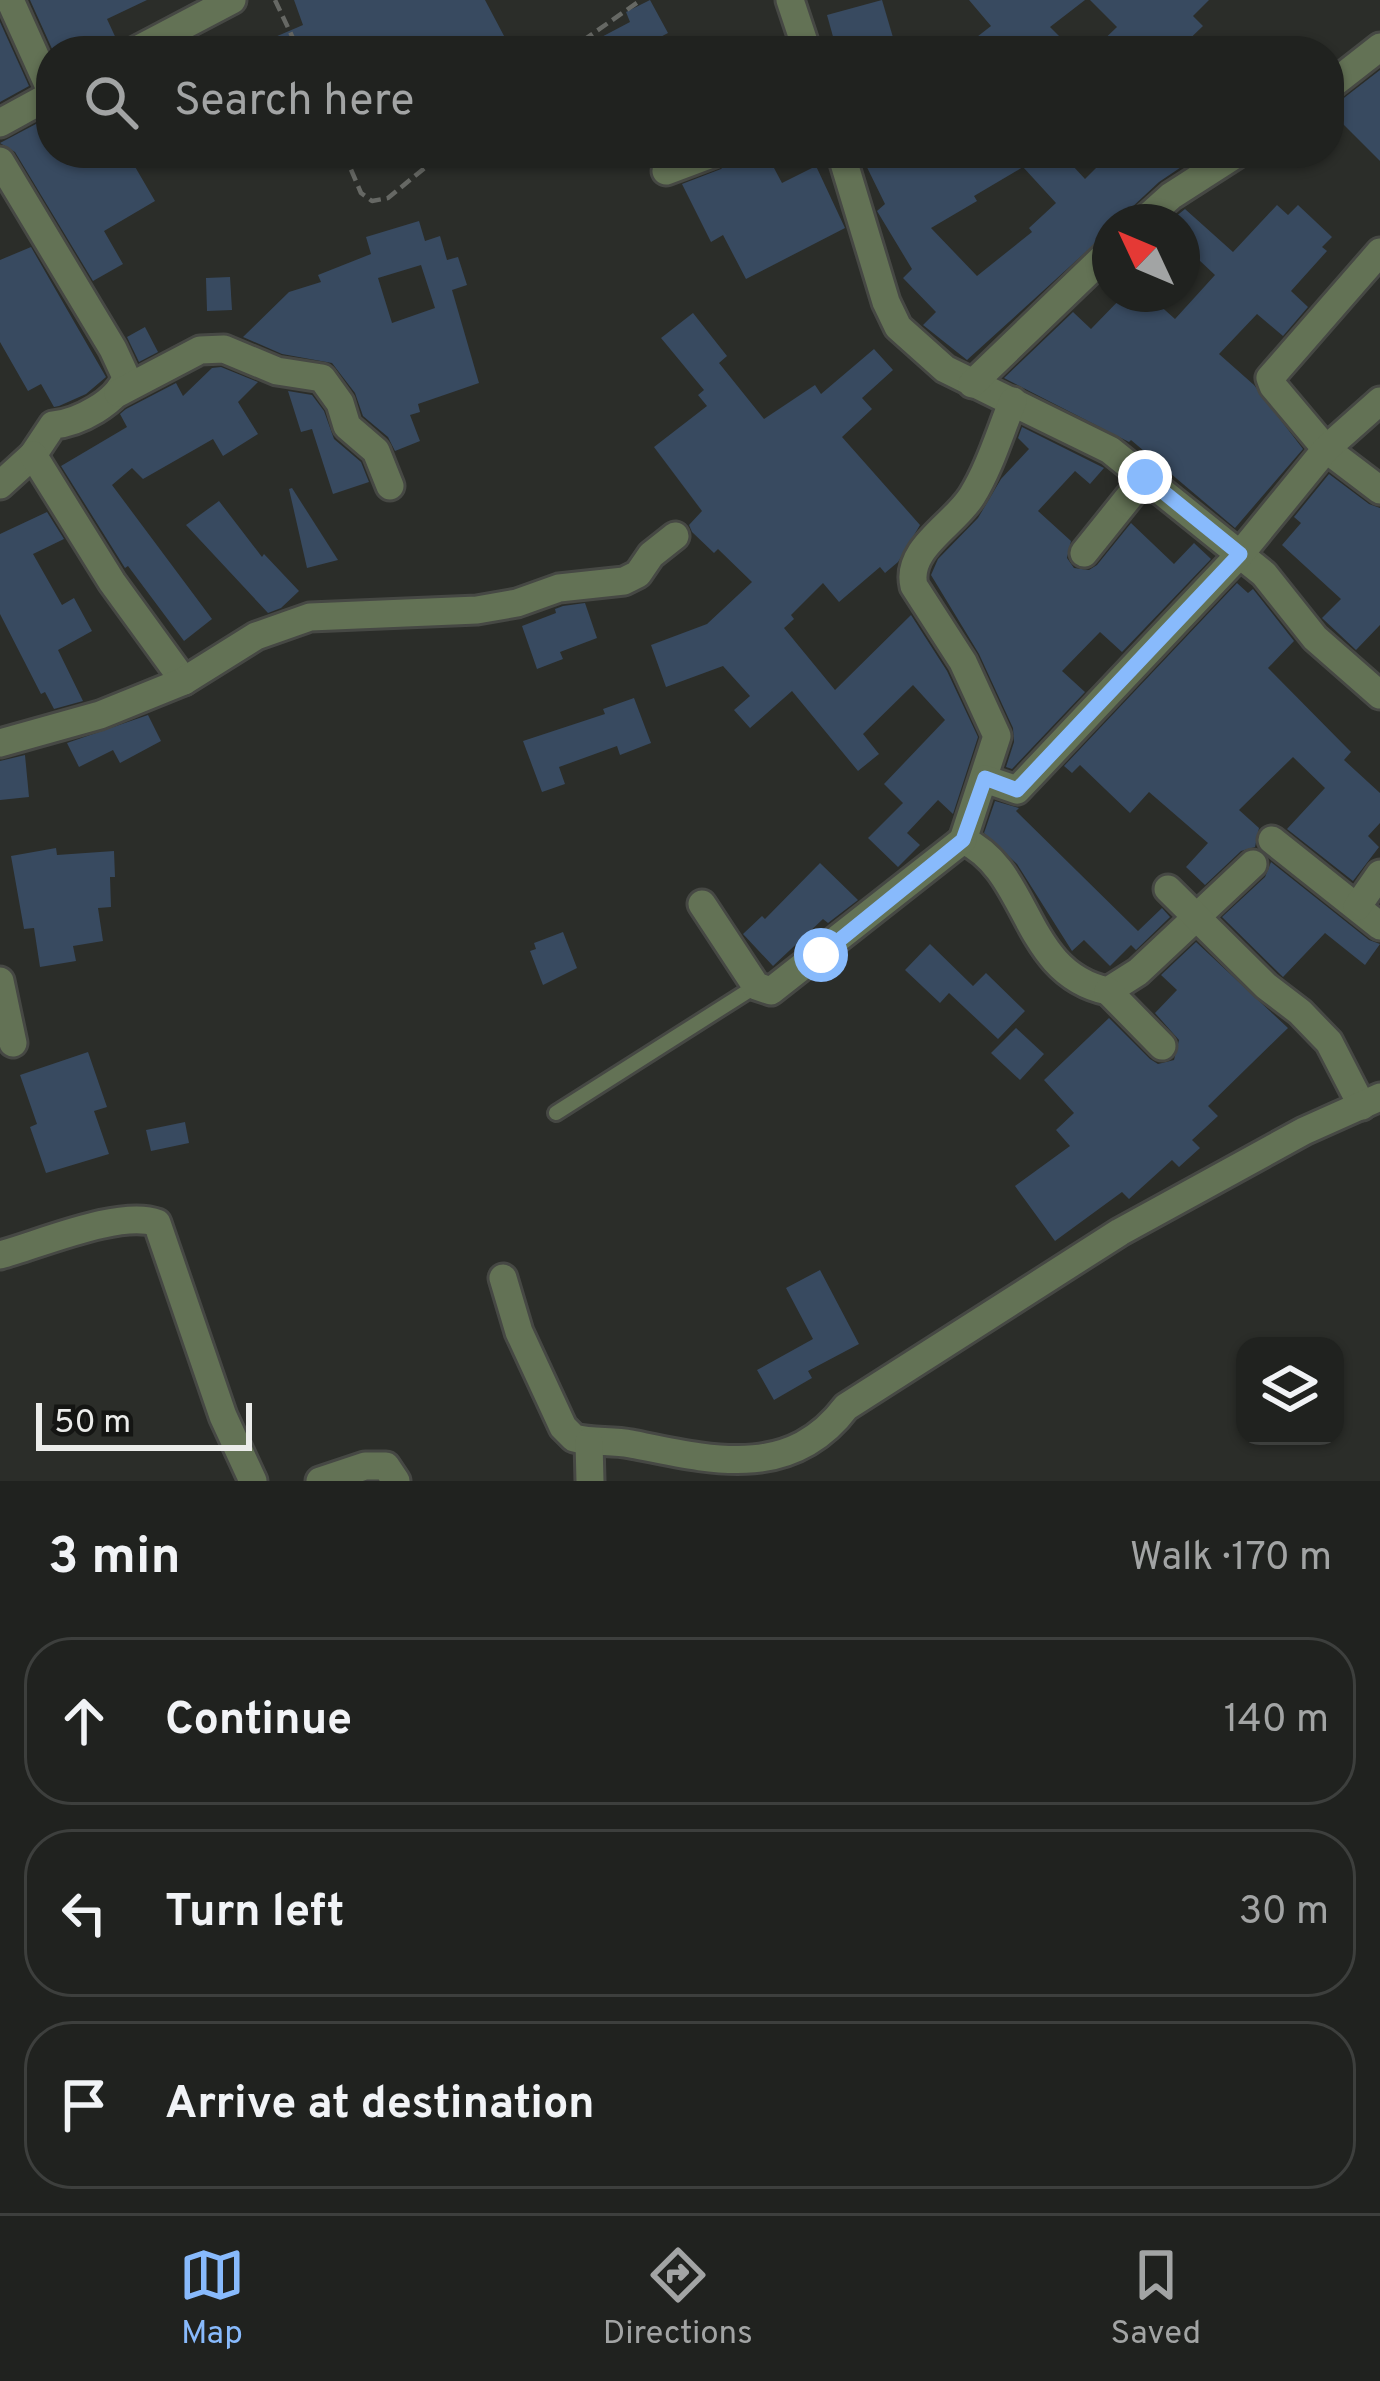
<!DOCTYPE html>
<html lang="en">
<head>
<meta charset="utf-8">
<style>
	:root { --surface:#20221f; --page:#2d2f2c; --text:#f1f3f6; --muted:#a2a4a4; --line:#3d3f3d; --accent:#88bafc }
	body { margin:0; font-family:Overpass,sans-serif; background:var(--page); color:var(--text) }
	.controls { position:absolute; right:36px; bottom:36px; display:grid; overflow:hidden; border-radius:24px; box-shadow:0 3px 9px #0004 }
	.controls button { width:108px; height:108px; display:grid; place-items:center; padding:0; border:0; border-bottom:3px solid var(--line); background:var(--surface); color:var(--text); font:60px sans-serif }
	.compass { position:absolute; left:1092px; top:204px; width:108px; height:108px; border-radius:50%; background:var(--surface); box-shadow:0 3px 9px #0004; rotate:314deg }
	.scale { position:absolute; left:36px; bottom:30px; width:216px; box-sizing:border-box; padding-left:12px; border:6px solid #ebecea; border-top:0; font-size:33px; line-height:42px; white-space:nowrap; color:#ebecea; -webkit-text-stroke:9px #141513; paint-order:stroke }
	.stop { position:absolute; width:36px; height:36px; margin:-27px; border:9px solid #88bafc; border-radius:50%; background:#fff }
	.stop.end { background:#88bafc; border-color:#fff; box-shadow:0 3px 12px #0008 }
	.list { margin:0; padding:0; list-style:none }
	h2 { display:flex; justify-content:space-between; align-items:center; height:156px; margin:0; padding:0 48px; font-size:51px }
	h2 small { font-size:39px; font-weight:400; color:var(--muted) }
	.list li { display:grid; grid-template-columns:78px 1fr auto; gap:36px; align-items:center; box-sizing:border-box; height:168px; margin:0 24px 24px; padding:0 24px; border:3px solid var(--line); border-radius:48px }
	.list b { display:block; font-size:45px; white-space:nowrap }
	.list em { font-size:39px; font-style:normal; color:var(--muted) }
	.icon { flex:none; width:66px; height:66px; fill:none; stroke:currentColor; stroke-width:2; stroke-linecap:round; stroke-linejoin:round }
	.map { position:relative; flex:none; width:1380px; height:1481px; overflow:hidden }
	.search { position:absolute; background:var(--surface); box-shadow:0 3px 9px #0004; left:36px; right:36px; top:36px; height:132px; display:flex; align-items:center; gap:30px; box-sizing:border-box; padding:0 42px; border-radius:48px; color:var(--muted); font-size:45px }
	.sheet { height:732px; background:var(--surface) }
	nav { display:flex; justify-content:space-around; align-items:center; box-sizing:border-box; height:168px; border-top:3px solid var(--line); background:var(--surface); font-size:33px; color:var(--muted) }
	nav a { display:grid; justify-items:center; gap:6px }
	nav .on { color:var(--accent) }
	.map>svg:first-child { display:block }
	.building { fill:#384a60; fill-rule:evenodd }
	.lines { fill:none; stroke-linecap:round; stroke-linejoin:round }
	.lane-casing { stroke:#464844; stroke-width:20 }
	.street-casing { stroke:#464844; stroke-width:33 }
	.path { stroke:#666864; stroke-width:4.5; stroke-dasharray:12 6; stroke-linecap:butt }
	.lane { stroke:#637255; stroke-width:14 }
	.street { stroke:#637255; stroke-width:27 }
	.route { stroke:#88bafc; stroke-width:15 }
</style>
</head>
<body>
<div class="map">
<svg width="1380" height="1481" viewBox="0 0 1380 1481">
	<rect width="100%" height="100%" fill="#2b2d29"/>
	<!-- building -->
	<g class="building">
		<polygon points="30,0 147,0 107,19 119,45 117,51 53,51"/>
		<polygon points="294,0 485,0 512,51 242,51 303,25"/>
		<polygon points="650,0 668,33 634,51 575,51 630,22 626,12"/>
		<polygon points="882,0 897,51 837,51 827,15"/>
		<polygon points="969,0 1085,0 1050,27 1074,51 959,51 991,26"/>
		<polygon points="1090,0 1209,0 1193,16 1203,26 1177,51 1092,51 1117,27"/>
		<polygon points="0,22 29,86 0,102"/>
		<polygon points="1380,70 1380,161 1329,110 1329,105 1340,101"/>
		<polygon points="51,116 51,153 127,153 155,201 104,231 123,264 93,281 15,152 0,143"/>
		<polygon points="738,153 766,153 782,183 816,166 845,228 746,279 723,235 711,242 682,184 721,169"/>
		<path d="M860,153H1061L1085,179L1110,154L1121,165L1133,153H1145L1155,162L1164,153H1202L1159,182L1130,209L1124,222H1110V230L967,360L923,325L936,312L903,278L912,269L877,211L885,204ZM1023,167L1056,203L1029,228L1032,232L977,276L931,228L977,201L974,196Z"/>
		<polygon points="1277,205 1288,215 1298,205 1332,237 1322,247 1327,251 1291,291 1308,307 1283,336 1257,314 1219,354 1254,385 1303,449 1235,528 1131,440 1129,442 1004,378 1073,312 1091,329 1125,294 1147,294 1175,319 1215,275 1182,244 1182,222 1169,222 1185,209 1233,252"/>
		<path d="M419,221L425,241L440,236L447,260L458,257L467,285L452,290L479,383L418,404L420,412L410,415L420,441L395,451L388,437L363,416L355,393L332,363L282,354L243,337L289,292L321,282L318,275L371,254L366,237ZM421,265L435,308L392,323L378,278Z"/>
		<polygon points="31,247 106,377 86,394 59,406 54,407 41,384 28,391 0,342 0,260"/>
		<polygon points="230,277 232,310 207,311 206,278"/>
		<polygon points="693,313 727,356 719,363 764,419 815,385 821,394 874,349 893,370 862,398 872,409 842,437 920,525 898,562 885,573 880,567 839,602 823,583 791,615 794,619 784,628 835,690 911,615 947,671 978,737 953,814 938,800 907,833 920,845 898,867 868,838 903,803 884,784 945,720 913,685 863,734 879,754 858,771 792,691 750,728 734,710 750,696 723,666 666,687 651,645 707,624 752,582 718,549 714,553 692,532 689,525 702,511 654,447 707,406 698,395 704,390 661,338"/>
		<polygon points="145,327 158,352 139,362 127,337"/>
		<polygon points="221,367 258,382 238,402 258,434 223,456 213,439 143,479 132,468 112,485 212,619 184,641 128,566 125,568 61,466 127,427 120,414 126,409 176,383 183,396 212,368"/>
		<polygon points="288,391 312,395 324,411 334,439 361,462 369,482 333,494 312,429 301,432"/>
		<polygon points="1022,427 1104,468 1090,484 1075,471 1038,511 1071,541 1067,558 1074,568 1089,570 1097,565 1131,523 1174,564 1194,543 1211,559 1122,652 1100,632 1062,671 1085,692 1012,769 1006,767 1014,742 1013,728 979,654 931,575 938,559 978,518 1001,479 1029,449 1018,438"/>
		<polygon points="1329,474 1369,504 1380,508 1380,625 1356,650 1322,618 1341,599 1282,545 1301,523 1294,517"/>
		<polygon points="292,488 338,560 307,568 289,489"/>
		<polygon points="219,501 262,557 264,554 299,591 281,608 268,613 186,525"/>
		<polygon points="47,512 64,539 33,554 62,605 74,598 92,631 58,650 83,701 54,709 45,692 41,694 0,614 0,534"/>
		<polygon points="1237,583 1248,593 1253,589 1294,641 1268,668 1351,752 1344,760 1380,793 1380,823 1368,836 1379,847 1353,881 1287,829 1325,788 1293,757 1239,810 1259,828 1255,847 1241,851 1205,885 1186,867 1208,843 1149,792 1130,813 1080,765 1072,773 1064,766"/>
		<polygon points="585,603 597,638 560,652 563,659 537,669 522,626 556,613 555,609 563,606"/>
		<polygon points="634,698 651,743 620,755 617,746 559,767 565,784 542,792 523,741 605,714 603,709"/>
		<polygon points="148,715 161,741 120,763 113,750 79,767 67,743"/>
		<polygon points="25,755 29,797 0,800 0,761"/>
		<polygon points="995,801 1019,808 1016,811 1138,931 1162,908 1170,917 1136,950 1131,945 1110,966 1084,940 1072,951 1017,864 984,833"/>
		<polygon points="56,848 57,855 114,851 115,877 110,877 111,907 98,908 103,941 73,946 76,961 40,967 34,928 24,929 11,856"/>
		<polygon points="1271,862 1369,940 1380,944 1365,965 1325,933 1283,977 1222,917 1265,877"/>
		<polygon points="820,863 858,900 828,923 823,919 773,966 743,934 762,916 765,919"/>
		<polygon points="563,932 577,968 543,985 530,951 536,949 534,943"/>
		<polygon points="1196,942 1288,1028 1208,1106 1218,1116 1192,1140 1200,1148 1179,1167 1172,1160 1129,1199 1122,1192 1055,1241 1015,1186 1070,1146 1056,1130 1074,1113 1044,1080 1109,1018 1150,1059 1158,1064 1174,1060 1179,1040 1155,1013 1177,990 1161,975"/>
		<polygon points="930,944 973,986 986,973 1025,1011 998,1039 949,993 940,1003 905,970"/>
		<polygon points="1016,1028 1044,1054 1020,1080 991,1053"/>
		<polygon points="88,1052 107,1107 94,1111 109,1154 46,1173 30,1127 37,1124 20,1075"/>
		<polygon points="185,1122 189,1143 151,1151 146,1130"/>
		<polygon points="820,1270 859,1344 808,1371 812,1378 774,1400 757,1370 813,1339 786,1288"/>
	</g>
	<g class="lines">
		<!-- lane casing -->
		<g class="lane-casing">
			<polyline id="lane" points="556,1113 756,986"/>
		</g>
		<!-- street casing -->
		<g class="street-casing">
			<g id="street">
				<polyline points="10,0 51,91"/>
				<polyline points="790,0 807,51"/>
				<polyline points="135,51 232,0"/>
				<polyline points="1329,87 1380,47"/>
				<polyline points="0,123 51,95"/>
				<polyline points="841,153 886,302 898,327 945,369 1110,450 1264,574 1315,638 1380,695"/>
				<path d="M0,161L113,349L126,377C118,402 78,423 53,425L33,455L0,485"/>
				<polyline points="666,171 714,153"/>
				<polyline points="1142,222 1171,196 1238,153"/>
				<polyline points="1380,252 1270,378 1273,386 1326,449 1380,490"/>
				<polyline points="972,384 1110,251"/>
				<polyline points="118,393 200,350 224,349 277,371 322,378 340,403 347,426 376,451 390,486"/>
				<path d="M1013,401C1000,432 990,467 972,496C954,525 905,549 914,586L963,662L997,736L963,840C1031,871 1022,973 1108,991L1138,972L1253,864"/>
				<polyline points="33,455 112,582 184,681"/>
				<polyline points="1084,553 1145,477"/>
				<polyline points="0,743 100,715 184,681 256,636 310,617 477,610 517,603 559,588 624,581 638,574 651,555 675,536"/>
				<polyline points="985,779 1017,790 1241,553 1326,449 1380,401"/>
				<polyline points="1272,840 1380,926"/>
				<polyline points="1168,889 1266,986 1300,1012 1329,1042 1362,1106"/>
				<polyline points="702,904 756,986 771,991 963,840"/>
				<polyline points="1357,907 1380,874"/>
				<polyline points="0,981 13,1043"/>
				<polyline points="1108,991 1162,1046"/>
				<path d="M0,1255C38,1245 121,1209 157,1223L223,1416L253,1481"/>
				<path d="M503,1278L519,1332L563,1427L574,1438C593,1443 612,1440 631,1444C711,1460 790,1481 846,1407L1120,1232L1304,1131L1380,1097"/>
				<polyline points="589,1442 590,1481"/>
				<polyline points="320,1481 365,1466 386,1466 396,1481"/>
			</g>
		</g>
		<!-- path -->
		<g class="path">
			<polyline points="275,0 299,51"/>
			<polyline points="568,51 641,0"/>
			<polyline points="344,153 361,193 372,201 388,198 443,153"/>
		</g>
		<!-- lane -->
		<use href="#lane" class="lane"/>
		<!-- street -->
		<use href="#street" class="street"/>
	</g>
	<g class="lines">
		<!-- route -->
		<polyline class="route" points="821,955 963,840 985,778 1017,790 1240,554 1145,477"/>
	</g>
</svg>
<div class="controls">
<button><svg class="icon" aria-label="layers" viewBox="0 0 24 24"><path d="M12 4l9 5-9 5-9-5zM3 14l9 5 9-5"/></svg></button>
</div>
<svg class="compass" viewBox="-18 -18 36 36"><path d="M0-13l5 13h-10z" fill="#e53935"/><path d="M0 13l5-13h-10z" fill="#a2a4a4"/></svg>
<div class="scale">50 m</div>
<div class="stop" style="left:821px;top:955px"></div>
<div class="stop end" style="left:1145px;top:477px"></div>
<div class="search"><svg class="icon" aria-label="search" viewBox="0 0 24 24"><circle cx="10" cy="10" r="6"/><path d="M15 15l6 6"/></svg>Search here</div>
</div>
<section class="sheet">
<h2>3 min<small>Walk · 170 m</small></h2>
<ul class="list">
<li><svg class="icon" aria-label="ahead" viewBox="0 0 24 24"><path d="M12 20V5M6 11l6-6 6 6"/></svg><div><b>Continue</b></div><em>140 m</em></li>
<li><svg class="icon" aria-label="left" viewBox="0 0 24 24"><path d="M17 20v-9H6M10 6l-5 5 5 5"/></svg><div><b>Turn left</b></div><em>30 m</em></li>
<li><svg class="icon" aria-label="arrive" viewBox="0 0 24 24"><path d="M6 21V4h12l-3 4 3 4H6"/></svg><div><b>Arrive at destination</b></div></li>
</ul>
</section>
<nav>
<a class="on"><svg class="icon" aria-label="map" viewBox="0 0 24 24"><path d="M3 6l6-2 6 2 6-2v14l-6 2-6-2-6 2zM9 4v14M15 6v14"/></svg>Map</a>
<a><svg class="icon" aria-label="directions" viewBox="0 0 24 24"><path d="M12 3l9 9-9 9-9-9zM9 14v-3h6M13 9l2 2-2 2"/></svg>Directions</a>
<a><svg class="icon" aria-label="saved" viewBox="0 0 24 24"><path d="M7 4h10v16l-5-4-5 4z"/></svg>Saved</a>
</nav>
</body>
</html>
